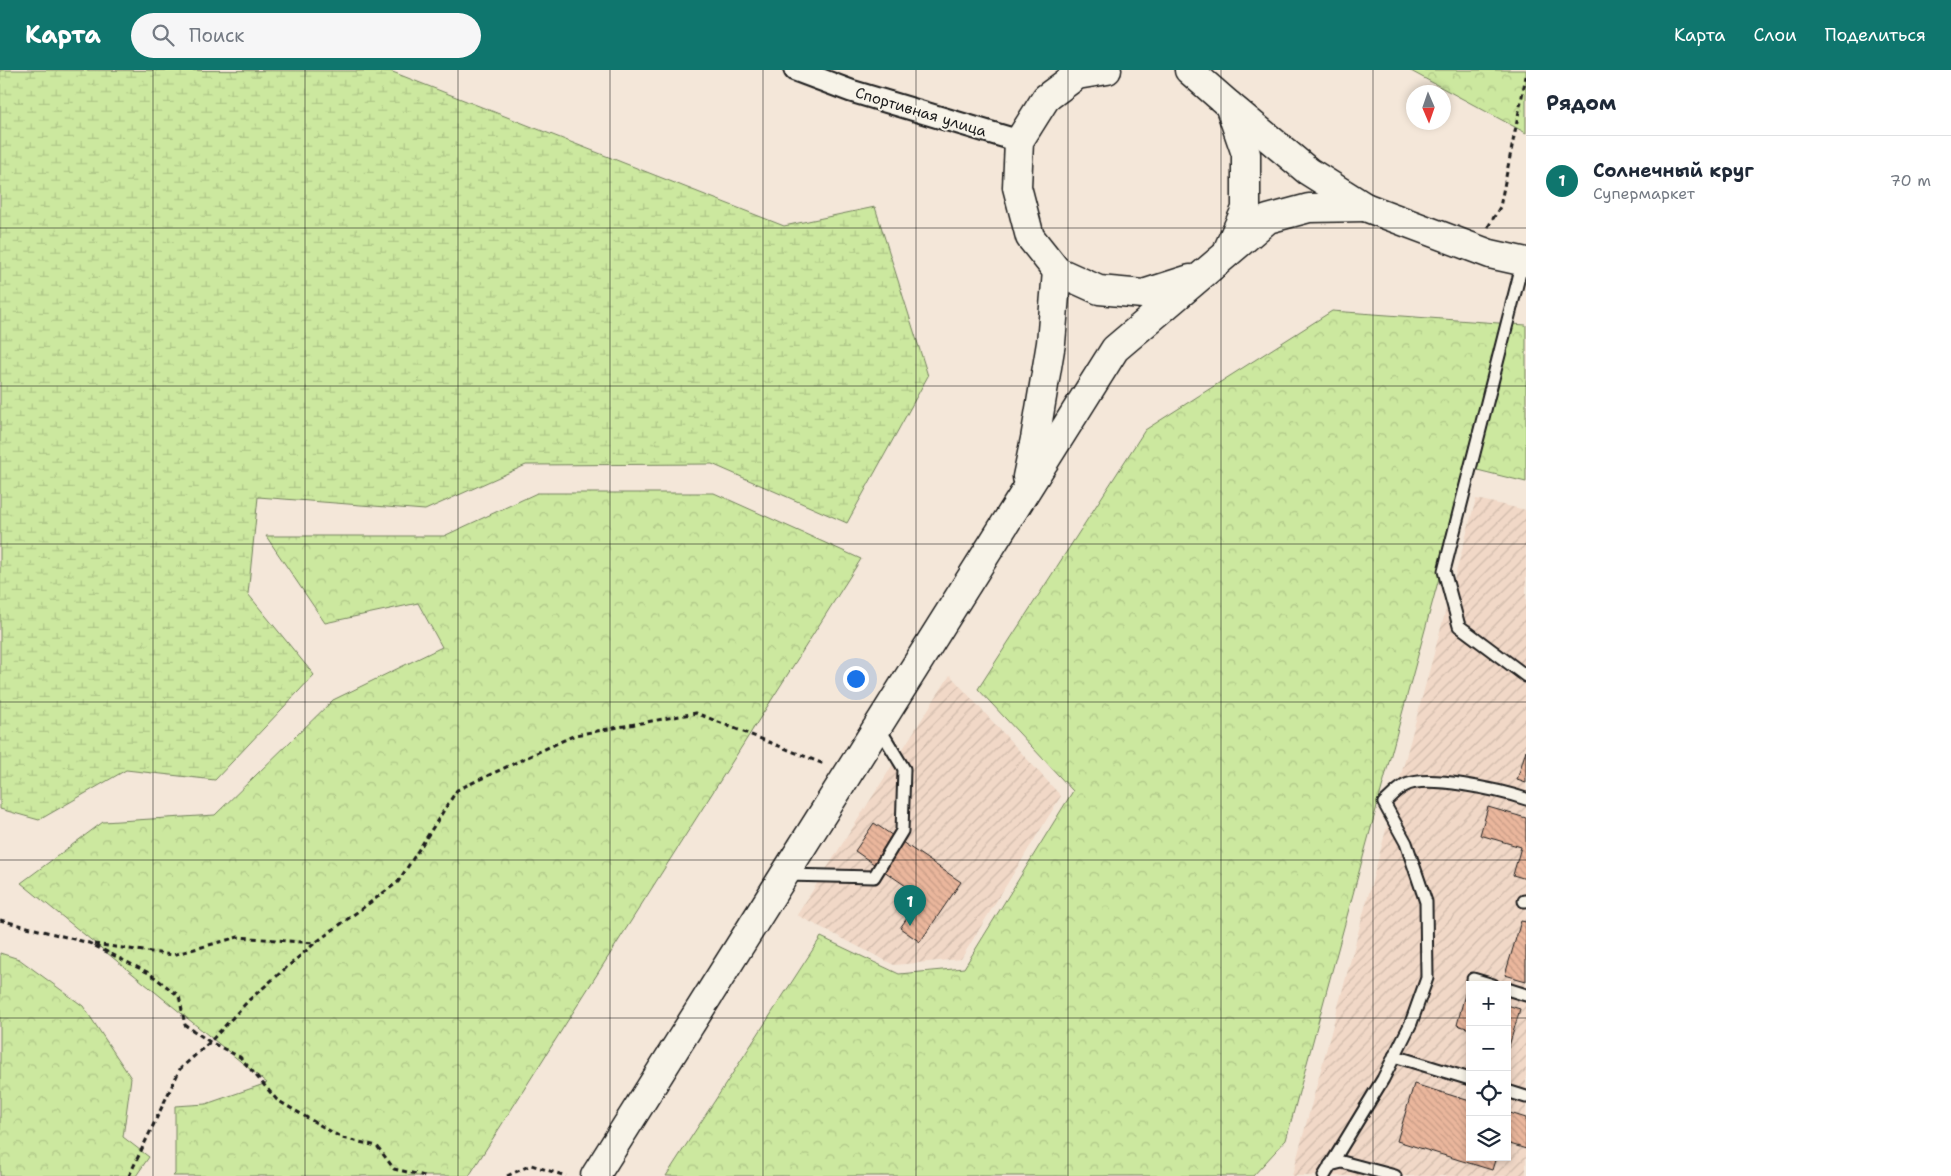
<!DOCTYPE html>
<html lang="ru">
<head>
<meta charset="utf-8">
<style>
	:root { --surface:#fff; --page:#f6f6f7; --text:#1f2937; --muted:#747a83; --line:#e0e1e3; --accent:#0f766e }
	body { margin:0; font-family:"Shantell Sans",sans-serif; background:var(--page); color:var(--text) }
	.controls { position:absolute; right:15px; bottom:15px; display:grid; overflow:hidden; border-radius:0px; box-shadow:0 2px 8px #0003 }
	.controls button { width:45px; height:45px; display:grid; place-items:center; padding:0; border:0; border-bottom:1px solid var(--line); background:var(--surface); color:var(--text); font:25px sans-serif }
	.compass { position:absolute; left:1406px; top:15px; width:45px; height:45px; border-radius:50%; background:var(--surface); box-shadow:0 2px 8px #0003; rotate:178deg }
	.you { position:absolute; left:855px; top:608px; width:18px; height:18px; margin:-12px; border:4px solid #fff; border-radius:50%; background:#1a73e8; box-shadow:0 0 0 8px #1a73e833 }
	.badge { display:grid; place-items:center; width:32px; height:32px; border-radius:50%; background:var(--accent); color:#fff; font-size:16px; font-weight:700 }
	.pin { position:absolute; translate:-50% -41px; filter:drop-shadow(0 1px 2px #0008) }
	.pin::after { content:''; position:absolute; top:26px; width:18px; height:15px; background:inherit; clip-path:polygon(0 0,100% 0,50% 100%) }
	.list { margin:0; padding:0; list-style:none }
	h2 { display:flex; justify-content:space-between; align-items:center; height:65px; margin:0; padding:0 20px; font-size:21px }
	h2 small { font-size:16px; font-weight:400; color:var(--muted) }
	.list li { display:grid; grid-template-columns:32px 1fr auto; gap:15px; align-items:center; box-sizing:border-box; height:90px; padding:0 20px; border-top:1px solid var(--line) }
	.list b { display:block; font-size:19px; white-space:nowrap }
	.list p { margin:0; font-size:16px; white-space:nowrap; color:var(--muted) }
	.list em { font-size:16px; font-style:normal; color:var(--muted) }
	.icon { flex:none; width:28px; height:28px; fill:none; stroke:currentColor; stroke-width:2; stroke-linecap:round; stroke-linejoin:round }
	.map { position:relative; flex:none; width:1526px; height:1106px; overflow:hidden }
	header { display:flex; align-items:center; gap:30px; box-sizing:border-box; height:70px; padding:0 25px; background:var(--accent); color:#fff }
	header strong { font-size:24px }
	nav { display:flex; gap:28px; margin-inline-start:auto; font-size:18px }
	.search { width:350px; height:45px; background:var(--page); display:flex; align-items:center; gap:12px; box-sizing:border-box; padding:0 18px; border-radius:28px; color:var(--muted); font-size:19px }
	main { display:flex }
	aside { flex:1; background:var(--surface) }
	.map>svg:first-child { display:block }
	.industrial { fill:url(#industrial-furrows); fill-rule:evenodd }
	.forest { fill:url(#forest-crowns); stroke:#74825e }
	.wetland { fill:url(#wetland-marsh); stroke:#74825e }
	.building { fill:url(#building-back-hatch); stroke:#1c1c1c }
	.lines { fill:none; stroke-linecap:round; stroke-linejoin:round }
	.lane-casing { stroke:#1c1c1c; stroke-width:15 }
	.street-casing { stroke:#1c1c1c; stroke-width:25 }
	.secondary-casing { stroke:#1c1c1c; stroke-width:31 }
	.path { stroke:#1c1c1c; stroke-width:3; stroke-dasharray:5 4; stroke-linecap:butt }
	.lane { stroke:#f7f3e8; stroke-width:11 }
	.street { stroke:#f7f3e8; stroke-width:21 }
	.secondary { stroke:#f7f3e8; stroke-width:28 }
	.grid { fill:none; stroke:#1c1c1c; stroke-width:1; stroke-opacity:0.55 }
	.labels { text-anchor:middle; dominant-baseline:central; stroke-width:4; stroke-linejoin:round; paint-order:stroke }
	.street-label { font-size:15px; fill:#1c1c1c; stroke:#f7f3e8 }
</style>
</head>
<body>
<header>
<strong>Карта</strong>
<div class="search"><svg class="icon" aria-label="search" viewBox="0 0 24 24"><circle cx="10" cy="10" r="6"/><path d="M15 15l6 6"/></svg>Поиск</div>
<nav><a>Карта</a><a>Слои</a><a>Поделиться</a></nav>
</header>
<main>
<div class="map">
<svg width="1526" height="1106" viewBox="0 0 1526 1106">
	<defs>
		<pattern id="industrial-furrows" width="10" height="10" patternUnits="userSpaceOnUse" patternTransform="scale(1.25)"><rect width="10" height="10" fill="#f1d8c7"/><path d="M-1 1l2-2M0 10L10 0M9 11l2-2" fill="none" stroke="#ceb9aa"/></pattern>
		<pattern id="forest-crowns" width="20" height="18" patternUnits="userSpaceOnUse" patternTransform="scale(1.25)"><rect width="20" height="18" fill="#cce89f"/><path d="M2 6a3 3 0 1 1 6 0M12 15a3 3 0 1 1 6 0" fill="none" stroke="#afc688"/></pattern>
		<pattern id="wetland-marsh" width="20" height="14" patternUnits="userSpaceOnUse" patternTransform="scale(1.25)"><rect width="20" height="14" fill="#cce89f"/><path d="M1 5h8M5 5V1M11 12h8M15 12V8" fill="none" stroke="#afc688"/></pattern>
		<pattern id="building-back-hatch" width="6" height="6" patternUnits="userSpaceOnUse" patternTransform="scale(1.25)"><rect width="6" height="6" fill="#eab69c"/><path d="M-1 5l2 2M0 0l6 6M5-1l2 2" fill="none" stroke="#c89c86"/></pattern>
	</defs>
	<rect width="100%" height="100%" fill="#f4e7d9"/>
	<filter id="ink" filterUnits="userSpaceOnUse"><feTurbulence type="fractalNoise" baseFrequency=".02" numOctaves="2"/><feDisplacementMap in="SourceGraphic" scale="10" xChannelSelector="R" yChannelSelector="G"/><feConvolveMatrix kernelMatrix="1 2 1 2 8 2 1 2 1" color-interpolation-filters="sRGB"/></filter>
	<g filter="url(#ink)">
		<!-- industrial -->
		<g class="industrial">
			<path d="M1476,429L1526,440V1106H1292ZM1470,915H1507V1087H1470Z"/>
			<polygon points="950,605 1061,726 961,889 894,895 797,845"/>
		</g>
		<!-- forest -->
		<g class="forest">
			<polygon points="1409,0 1526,0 1526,63"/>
			<polygon points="1332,241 1526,255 1526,412 1469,398 1286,1070 1253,1106 666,1106 821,867 899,904 964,898 1073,721 978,619 1145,360"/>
			<polygon points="537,423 714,423 861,489 469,1106 173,1106 175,1104 175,1036 206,1034 267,1013 21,813 103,752 215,745 333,630 442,577 418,533 325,553 266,466 444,466"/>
			<polygon points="0,883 19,889 83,936 131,1008 123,1067 149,1087 136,1106 0,1106"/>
		</g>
		<!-- wetland -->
		<polygon class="wetland" points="0,0 390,1 784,156 875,137 928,306 847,453 712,394 526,395 425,440 258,427 248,524 314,605 215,710 126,700 39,750 0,739"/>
		<!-- building -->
		<g class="building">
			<polygon points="1526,680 1526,713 1517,710"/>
			<polygon points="1488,737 1526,748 1526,809 1513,805 1521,777 1480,765"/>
			<polygon points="874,753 961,812 920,872 900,858 922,827 855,781"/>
			<polygon points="1521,851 1526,852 1526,911 1505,905"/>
			<polygon points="1465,924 1470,925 1470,959 1457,955"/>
			<polygon points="1507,935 1520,939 1507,983"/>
			<polygon points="1414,1014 1470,1031 1470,1087 1496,1087 1492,1100 1397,1071"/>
			<polygon points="1507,1042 1526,1048 1526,1079 1507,1073"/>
		</g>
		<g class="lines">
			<!-- lane casing -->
			<g class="lane-casing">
				<g id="lane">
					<polyline points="1523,191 1444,501 1459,556 1526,606"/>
					<polyline points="786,805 874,807 902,761 904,699 878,656"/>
					<polyline points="1524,831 1526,831"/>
					<polyline points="1473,909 1493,915"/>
					<polyline points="1507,919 1526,925"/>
					<polyline points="1394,986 1470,1009"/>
					<polyline points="1507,1021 1526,1027"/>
					<polyline points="1330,1095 1342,1092 1395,1106"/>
					<path d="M1324,1106L1383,1009L1411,953L1427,908L1426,832L1406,773L1384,733C1390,728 1397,720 1404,716C1425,703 1502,721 1526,729"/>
				</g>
			</g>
			<!-- street casing -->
			<g class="street-casing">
				<polyline id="street" points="795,0 851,21 1019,71"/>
			</g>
			<!-- secondary casing -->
			<g class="secondary-casing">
				<g id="secondary">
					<polyline points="1107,0 1077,5 1046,28 1019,71 1017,117 1030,167 1057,201 1099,220 1143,224 1190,209"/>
					<polyline points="1189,0 1229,35 1246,84 1246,139 1229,177"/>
					<polyline points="1229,35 1308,101 1365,137 1490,184 1526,192"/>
					<polyline points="1027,407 1035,369 1051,273 1057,201"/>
					<polyline points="595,1106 1115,279 1268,149 1309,138 1365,137"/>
				</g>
			</g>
			<!-- path -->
			<g class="path">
				<polyline points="1488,157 1500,137 1526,6"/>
				<polyline points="0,850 89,873 149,903 179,926 185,955 210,972 240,987 277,1030 342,1068 377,1076 394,1099 425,1106"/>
				<polyline points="94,874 173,885 238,867 314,873"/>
				<polyline points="129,1106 180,999 210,972 249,930 315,873 398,812 457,720 575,665 696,643 824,694"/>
				<polyline points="507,1106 531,1095 566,1106"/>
			</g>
			<!-- lane -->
			<use href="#lane" class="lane"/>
			<!-- street -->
			<use href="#street" class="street"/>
			<!-- secondary -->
			<use href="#secondary" class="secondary"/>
		</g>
	</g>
	<!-- grid -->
	<path class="grid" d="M153,0V1106M305,0V1106M458,0V1106M610,0V1106M763,0V1106M916,0V1106M1068,0V1106M1221,0V1106M1373,0V1106M0,158H1526M0,316H1526M0,474H1526M0,632H1526M0,790H1526M0,948H1470M1507,948H1526"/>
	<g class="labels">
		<!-- street labels -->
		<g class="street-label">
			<text transform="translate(921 42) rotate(17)">Спортивная улица</text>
		</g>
	</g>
</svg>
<div class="controls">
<button>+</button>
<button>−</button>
<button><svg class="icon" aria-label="locate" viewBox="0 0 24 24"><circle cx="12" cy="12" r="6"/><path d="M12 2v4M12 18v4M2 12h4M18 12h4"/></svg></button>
<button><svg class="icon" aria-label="layers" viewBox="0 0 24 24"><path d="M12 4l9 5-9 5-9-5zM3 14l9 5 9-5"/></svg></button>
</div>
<svg class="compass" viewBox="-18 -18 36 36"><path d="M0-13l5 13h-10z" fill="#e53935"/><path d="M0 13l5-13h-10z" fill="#747a83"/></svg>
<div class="you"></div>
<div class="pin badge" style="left:910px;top:856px">1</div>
</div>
<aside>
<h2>Рядом<small></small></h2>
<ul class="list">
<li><span class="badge">1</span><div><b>Солнечный круг</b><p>Супермаркет</p></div><em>70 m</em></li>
</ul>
</aside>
</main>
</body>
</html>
